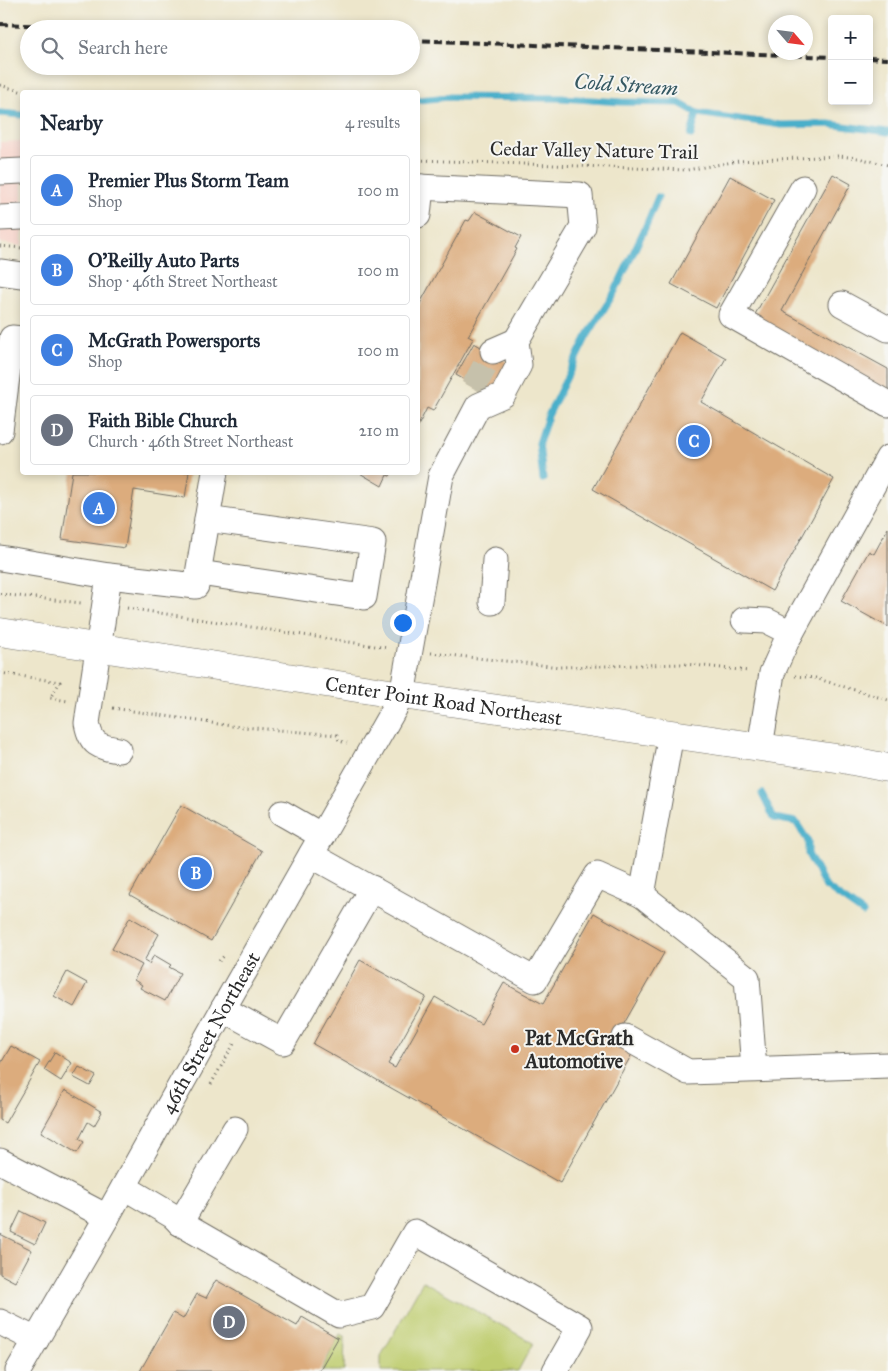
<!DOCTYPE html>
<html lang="en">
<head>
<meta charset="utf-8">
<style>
	:root { --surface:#fff; --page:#f2f2f3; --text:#1f2937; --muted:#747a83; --line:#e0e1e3; --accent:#c8321e }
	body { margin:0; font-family:"IM FELL Great Primer",serif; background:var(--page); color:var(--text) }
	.controls { position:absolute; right:15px; top:15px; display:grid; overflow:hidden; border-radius:5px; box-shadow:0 2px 8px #0003 }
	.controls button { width:45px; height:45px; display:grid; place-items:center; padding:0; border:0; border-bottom:1px solid var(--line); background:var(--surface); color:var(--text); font:25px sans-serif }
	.compass { position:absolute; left:768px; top:15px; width:45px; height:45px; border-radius:50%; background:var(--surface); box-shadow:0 2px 8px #0003; rotate:118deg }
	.you { position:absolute; left:402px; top:622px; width:18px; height:18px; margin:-12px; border:4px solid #fff; border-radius:50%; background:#1a73e8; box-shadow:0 0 0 8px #1a73e833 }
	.badge { display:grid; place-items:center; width:32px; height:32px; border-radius:50%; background:var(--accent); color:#fff; font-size:16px; font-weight:700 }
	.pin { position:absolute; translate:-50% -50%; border:2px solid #fff; box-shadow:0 1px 5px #0006 }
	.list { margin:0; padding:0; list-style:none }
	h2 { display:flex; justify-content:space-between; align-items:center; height:65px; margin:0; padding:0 20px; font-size:21px }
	h2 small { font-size:16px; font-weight:400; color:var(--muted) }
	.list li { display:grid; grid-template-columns:32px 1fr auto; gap:15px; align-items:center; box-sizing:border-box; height:70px; margin:0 10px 10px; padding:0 10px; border:1px solid var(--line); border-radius:5px }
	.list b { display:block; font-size:19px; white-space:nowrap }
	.list p { margin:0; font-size:16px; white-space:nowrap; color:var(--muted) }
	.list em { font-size:16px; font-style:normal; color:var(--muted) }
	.icon { flex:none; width:28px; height:28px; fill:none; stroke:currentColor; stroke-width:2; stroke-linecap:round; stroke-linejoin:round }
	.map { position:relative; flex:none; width:888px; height:1371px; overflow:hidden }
	.search { position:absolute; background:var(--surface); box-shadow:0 2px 8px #0003; left:20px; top:20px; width:400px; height:55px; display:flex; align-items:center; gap:12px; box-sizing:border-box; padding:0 18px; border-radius:28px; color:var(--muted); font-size:19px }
	.panel { position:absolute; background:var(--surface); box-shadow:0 2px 8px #0003; left:20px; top:90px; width:400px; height:385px; border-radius:5px }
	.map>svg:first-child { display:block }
	.built { fill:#f7d1c7 }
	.green { fill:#bfcd6f; stroke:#757c4d }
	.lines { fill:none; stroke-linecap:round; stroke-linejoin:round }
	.stream { stroke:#4aafca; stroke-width:7 }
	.building { fill:#dcac7d }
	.minor-tunnel { stroke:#c6c1ab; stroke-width:25; stroke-dasharray:25 12; stroke-linecap:butt }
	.minor-casing { stroke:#6f6c63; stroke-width:27 }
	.major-casing { stroke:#6f6c63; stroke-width:29 }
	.path { stroke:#6f6c63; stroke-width:3; stroke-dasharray:1 4; stroke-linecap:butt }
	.minor { stroke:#fff; stroke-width:25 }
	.major { stroke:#fff; stroke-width:28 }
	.rail { stroke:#2b2b2b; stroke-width:4; stroke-dasharray:8 4; stroke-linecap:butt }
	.poi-dot { fill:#c8321e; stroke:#f6f6f2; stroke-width:2 }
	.labels { text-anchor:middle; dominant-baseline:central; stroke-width:4; stroke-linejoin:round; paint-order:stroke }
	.street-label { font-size:20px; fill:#2b2b2b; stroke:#f6f6f2 }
	.poi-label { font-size:20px; font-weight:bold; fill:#2b2b2b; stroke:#f6f6f2; text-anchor:start }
	.water-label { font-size:21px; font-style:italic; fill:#365963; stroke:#f6f6f2 }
</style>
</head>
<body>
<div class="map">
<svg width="888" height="1371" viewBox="0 0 888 1371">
	<rect width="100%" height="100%" fill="#f6f6f2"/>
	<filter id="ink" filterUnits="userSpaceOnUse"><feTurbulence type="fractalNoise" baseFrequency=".02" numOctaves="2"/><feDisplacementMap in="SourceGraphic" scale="10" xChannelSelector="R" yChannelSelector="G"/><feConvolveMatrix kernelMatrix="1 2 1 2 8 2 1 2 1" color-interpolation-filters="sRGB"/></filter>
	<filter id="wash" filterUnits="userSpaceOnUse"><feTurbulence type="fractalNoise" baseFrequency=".0096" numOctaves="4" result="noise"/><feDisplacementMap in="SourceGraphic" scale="20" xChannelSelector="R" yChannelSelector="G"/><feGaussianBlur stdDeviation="1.12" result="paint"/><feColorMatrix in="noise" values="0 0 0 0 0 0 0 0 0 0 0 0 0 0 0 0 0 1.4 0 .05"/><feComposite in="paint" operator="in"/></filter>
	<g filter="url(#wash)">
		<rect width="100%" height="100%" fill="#ede6cb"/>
		<!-- built -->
		<polygon class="built" points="22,141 22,246 0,243 0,142"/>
		<!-- green -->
		<g class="green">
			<polygon points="423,1281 533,1343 518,1371 381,1371 381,1356"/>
			<polygon points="340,1334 345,1336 344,1371 321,1371"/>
		</g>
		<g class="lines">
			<!-- stream -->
			<g class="stream">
				<polyline points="418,100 449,97 562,98 621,102 679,103 697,113 781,125 829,124 888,132"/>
				<polyline points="0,113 22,115"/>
				<polyline points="691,135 697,113"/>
				<polyline points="543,479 539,443 548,416 586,338 614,293 645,228 658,197"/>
				<polyline points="762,794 774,818 796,822 808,841 808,854 826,887 863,913"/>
			</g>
		</g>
		<g id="blocks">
			<!-- building -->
			<g class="building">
				<polygon points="833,174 851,184 782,311 888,369 888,392 753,318"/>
				<polygon points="730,176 774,200 716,308 671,284"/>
				<polygon points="475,212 521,237 515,248 517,249 468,336 473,339 433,411 427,408 418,426 418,307 466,220 469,221"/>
				<polygon points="680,332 726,358 701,402 834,479 772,591 593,489"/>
				<polygon points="474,343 509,363 491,395 456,375"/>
				<polygon points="72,472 189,472 185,498 134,490 125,548 62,539"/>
				<polygon points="358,472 392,472 390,476 387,475 382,486"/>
				<polygon points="888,528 888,627 841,601 869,551 874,554"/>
				<polygon points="181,805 262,851 211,941 130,895"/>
				<polygon points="594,913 664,953 613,1043 632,1054 560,1183 313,1044 360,960 426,997 388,1064 395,1068 435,997 481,1024 504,983 543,1004"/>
				<polygon points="130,917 159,934 144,961 149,964 154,955 171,965 169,967 180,973 165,1001 140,988 142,985 134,980 142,965 112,949"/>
				<polygon points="67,972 87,983 74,1007 54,996"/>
				<polygon points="11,1046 40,1062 5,1123 0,1120 0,1065"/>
				<polygon points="55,1052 72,1063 61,1081 44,1070"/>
				<polygon points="79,1067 96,1076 90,1086 73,1077"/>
				<polygon points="65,1090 102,1112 94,1126 88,1122 79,1139 84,1142 77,1153 41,1132"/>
				<polygon points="21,1211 45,1223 35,1244 11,1232"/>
				<polygon points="0,1234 32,1250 15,1282 0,1274"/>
				<polygon points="216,1280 297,1326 302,1317 338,1338 319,1371 140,1371 173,1313 183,1319 197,1294 206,1298"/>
			</g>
		</g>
	</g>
	<g filter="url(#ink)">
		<use href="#blocks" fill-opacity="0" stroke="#6f6c63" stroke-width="1"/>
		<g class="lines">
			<!-- minor-tunnel -->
			<polyline class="minor-tunnel" points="473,388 493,351"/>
			<!-- minor casing -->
			<g class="minor-casing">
				<g id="minor">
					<polyline points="0,172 22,171"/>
					<polyline points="803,188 731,315 888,404"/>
					<polyline points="418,215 421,187"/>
					<polyline points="0,218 22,217"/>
					<polyline points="0,272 22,275"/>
					<polyline points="842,304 888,329"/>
					<polyline points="493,351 516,341"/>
					<polyline points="0,431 12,338 22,339"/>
					<polyline points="0,558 109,576 196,586 215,472"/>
					<polyline points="199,573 364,597 373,542 207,519"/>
					<path d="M109,576L87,723C91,745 99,747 119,750"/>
					<polyline points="492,602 495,560"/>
					<polyline points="744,620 767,621 791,633"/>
					<polyline points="671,734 642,895 747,978 754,1069"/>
					<polyline points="760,747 772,673 786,642 888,458"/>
					<polyline points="282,813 322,836"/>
					<polyline points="311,855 535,980 597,875 642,895"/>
					<polyline points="223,1009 283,1042 372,888"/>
					<polyline points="625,1037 688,1072 888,1065"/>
					<polyline points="0,1161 107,1217"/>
					<polyline points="124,1187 173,1216 180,1223 339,1315 372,1307 415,1232 580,1327 555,1371"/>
					<polyline points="180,1223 235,1129"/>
					<polyline points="0,1322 36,1340"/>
					<path id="s1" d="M18,1371L107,1217L223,1009L402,695L441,476L478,406L503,395L519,365L516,341L583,227L580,195L418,187"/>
				</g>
			</g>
			<!-- major casing -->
			<g class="major-casing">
				<g id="major">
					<path id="s2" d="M0,632L402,695L843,759L888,768"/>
				</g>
			</g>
			<!-- path -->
			<g class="path">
				<polyline points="0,85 23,92"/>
				<polyline points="418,160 687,170 739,161 839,156 858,158 888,165"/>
				<polyline points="0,246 22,248"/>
				<polyline points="0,594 81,603"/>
				<polyline points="127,608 388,648"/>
				<polyline points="431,653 560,667 685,664 749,671"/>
				<polyline points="0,673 60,682 50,698 68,701"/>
				<polyline points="795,676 815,678 888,700"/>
				<polyline points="113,708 231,726 337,735 339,741 347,743"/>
				<polyline points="219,961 224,956"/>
				<polyline points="211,1084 235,1042"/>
			</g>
			<!-- minor -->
			<use href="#minor" class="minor"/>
			<!-- major -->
			<use href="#major" class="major"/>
			<!-- rail -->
			<g class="rail">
				<polyline points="0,24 121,29"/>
				<polyline points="411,40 832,57"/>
				<polyline points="869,58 888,59"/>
			</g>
		</g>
	</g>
	<!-- markers -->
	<circle class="poi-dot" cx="515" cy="1049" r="5"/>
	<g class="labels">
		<!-- street labels -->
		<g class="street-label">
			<text transform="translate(594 150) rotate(1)">Cedar Valley Nature Trail</text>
			<text stroke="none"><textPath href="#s2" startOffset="449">Center Point Road Northeast</textPath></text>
			<text stroke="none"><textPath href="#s1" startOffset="389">46th Street Northeast</textPath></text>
		</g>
		<!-- poi labels -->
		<g class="poi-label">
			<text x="525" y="1038">Pat McGrath<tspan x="525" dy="23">Automotive</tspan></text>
		</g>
		<!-- water labels -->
		<g class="water-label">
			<text transform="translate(626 85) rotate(4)">Cold Stream</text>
		</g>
	</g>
</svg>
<div class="controls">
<button>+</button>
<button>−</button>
</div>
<svg class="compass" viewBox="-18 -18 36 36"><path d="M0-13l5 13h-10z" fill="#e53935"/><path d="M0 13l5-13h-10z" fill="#747a83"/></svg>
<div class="you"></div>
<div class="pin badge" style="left:99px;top:508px;background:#3f7fe0">A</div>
<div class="pin badge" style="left:196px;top:873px;background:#3f7fe0">B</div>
<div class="pin badge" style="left:694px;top:441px;background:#3f7fe0">C</div>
<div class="pin badge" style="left:229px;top:1322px;background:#6b7280">D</div>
<div class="search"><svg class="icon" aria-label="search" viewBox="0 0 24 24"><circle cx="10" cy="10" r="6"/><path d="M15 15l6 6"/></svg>Search here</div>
<section class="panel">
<h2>Nearby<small>4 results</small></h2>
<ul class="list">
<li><span class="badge" style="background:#3f7fe0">A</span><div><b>Premier Plus Storm Team</b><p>Shop</p></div><em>100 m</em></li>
<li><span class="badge" style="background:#3f7fe0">B</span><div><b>O'Reilly Auto Parts</b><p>Shop · 46th Street Northeast</p></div><em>100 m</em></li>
<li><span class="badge" style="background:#3f7fe0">C</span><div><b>McGrath Powersports</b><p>Shop</p></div><em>100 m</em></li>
<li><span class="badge" style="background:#6b7280">D</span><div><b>Faith Bible Church</b><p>Church · 46th Street Northeast</p></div><em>210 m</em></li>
</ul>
</section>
</div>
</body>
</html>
